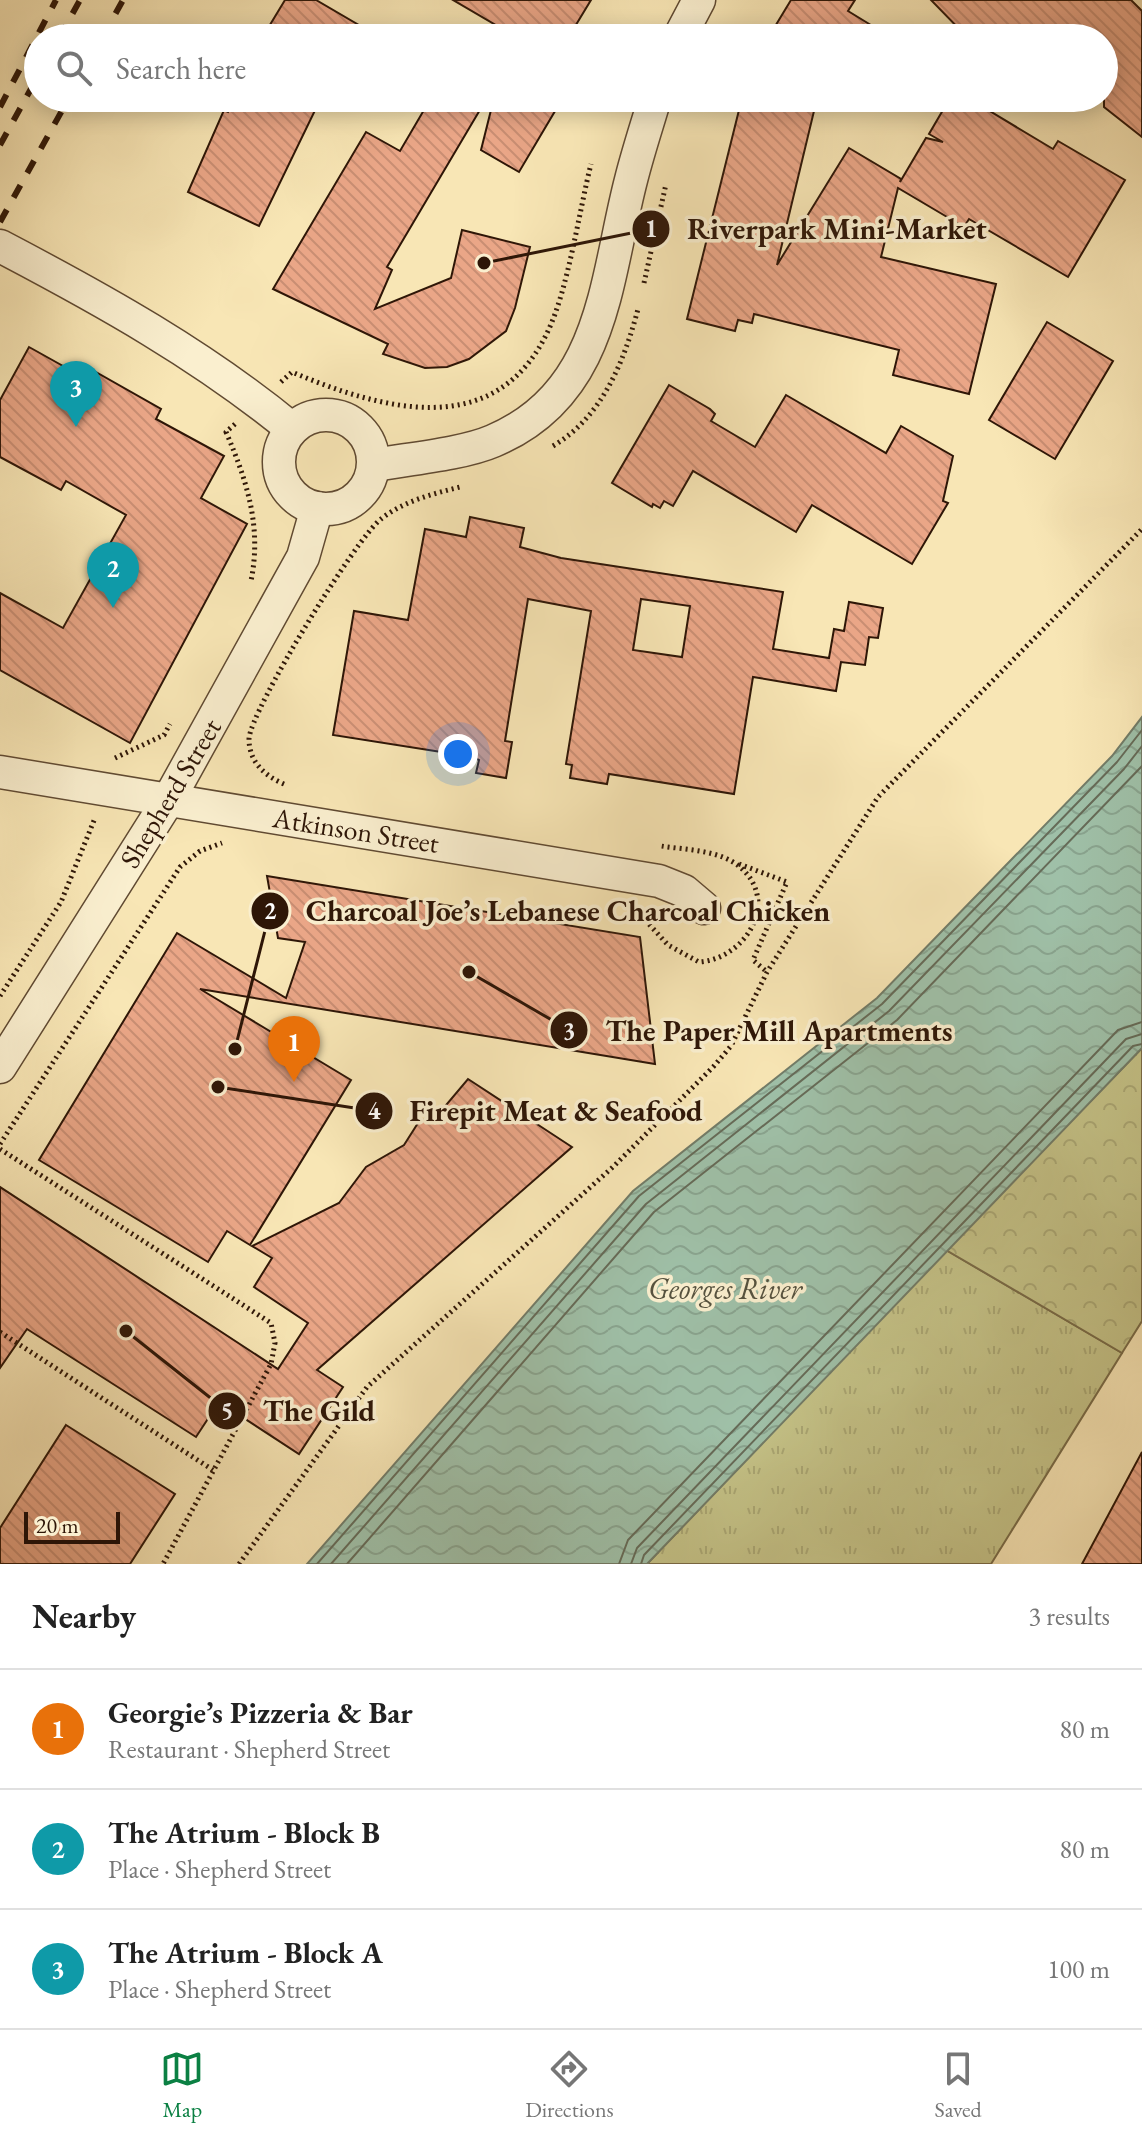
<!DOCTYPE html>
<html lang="en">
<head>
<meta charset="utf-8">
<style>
	:root { --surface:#fff; --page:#f6f6f6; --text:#222; --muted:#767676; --line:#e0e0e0; --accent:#0b8043 }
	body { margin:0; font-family:"EB Garamond",serif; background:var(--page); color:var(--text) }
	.scale { position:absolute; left:24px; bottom:20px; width:96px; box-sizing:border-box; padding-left:8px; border:4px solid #2e1607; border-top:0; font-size:22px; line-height:28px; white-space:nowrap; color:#2e1607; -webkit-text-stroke:6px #faefcf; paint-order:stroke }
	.you { position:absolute; left:458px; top:754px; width:28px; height:28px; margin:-20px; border:6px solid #fff; border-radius:50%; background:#1a73e8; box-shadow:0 0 0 12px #1a73e833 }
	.badge { display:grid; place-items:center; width:52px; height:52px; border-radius:50%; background:var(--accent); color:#fff; font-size:26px; font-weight:700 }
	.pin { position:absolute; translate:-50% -66px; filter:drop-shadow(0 2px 4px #0008) }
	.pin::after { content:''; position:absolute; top:42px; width:28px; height:24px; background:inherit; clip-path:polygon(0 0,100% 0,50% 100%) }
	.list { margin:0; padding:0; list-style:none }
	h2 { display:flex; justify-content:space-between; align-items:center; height:104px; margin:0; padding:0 32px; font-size:34px }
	h2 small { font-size:26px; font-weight:400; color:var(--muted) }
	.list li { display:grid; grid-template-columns:52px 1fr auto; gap:24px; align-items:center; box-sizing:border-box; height:120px; padding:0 32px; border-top:2px solid var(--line) }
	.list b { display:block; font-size:30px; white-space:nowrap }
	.list p { margin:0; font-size:26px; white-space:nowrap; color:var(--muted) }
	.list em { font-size:26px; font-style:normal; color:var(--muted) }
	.icon { flex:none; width:44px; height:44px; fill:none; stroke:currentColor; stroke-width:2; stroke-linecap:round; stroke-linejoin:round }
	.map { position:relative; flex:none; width:1142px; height:1564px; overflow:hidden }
	.search { position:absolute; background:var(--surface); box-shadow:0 4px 20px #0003; left:24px; right:24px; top:24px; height:88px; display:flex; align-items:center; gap:20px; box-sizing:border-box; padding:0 28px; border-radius:44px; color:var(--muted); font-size:30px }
	.sheet { height:464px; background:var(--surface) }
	nav { display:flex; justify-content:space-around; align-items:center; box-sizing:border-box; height:112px; border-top:2px solid var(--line); background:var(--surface); font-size:22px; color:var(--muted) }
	nav a { display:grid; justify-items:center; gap:4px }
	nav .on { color:var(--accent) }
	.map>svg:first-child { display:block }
	.grass { fill:url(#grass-tufts); stroke:#7a6c48; stroke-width:2 }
	.forest { fill:url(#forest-crowns); stroke:#7a6c48; stroke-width:2 }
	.water { fill:url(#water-waves); stroke:#727c68; stroke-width:2 }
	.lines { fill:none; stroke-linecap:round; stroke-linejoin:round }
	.shore { stroke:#666b58; stroke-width:2 }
	.building { fill:url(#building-back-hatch); stroke:#2e1607; stroke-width:2; fill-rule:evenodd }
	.minor-casing { stroke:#604a32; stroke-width:35 }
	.path { stroke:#2e1607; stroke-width:5; stroke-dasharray:2 4; stroke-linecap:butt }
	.minor { stroke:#faefcf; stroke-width:32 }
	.rail { stroke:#2e1607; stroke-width:6; stroke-dasharray:14 14; stroke-linecap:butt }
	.labels { text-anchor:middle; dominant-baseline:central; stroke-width:7; stroke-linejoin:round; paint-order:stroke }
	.street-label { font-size:28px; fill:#2e1607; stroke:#faefcf }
	.water-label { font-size:30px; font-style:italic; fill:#56523f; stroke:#faefcf }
	.leader { fill:none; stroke:#2e1607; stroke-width:3 }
	.callout-dot { fill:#2e1607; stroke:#faefcf; stroke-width:3 }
	.mark-label { font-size:24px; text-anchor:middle; font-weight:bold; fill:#fff }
	.callout-label { font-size:30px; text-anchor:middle; font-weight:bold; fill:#2e1607; stroke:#faefcf; stroke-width:7; stroke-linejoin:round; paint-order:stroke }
</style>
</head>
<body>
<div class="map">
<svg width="1142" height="1564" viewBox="0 0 1142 1564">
	<defs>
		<pattern id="grass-tufts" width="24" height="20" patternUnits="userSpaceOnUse" patternTransform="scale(2)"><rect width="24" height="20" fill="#c5c388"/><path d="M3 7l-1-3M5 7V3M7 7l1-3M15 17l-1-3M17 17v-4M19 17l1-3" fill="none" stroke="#aaa774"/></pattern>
		<pattern id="forest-crowns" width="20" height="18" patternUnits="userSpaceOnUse" patternTransform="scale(2)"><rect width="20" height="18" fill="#c5c388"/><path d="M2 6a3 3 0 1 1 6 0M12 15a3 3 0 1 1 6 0" fill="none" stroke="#aaa774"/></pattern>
		<pattern id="water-waves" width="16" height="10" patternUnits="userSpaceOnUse" patternTransform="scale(2)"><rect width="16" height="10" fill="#9fc0a8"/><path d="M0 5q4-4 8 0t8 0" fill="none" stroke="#89a48f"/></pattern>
		<pattern id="building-back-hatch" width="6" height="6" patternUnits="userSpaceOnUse" patternTransform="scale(2)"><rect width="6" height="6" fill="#eaa687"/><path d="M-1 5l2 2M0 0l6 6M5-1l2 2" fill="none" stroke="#c98e73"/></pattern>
	</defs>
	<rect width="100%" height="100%" fill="#f8e6b5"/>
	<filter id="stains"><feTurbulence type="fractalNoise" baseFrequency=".0025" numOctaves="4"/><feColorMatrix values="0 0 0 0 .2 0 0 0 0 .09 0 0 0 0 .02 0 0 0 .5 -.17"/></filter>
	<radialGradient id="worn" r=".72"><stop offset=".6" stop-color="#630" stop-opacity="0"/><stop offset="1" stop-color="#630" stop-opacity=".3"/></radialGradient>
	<!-- grass -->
	<polygon class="grass" points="946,1250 1122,1353 991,1564 647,1564"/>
	<!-- forest -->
	<polygon class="forest" points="1142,1048 1142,1321 1122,1353 946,1250"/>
	<!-- water -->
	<polygon class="water" points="1142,717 1142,1048 647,1564 307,1564 633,1191 877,998 1112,756"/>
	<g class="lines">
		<!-- shore -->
		<g class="shore">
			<polyline points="317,1564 639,1196 882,1004 1117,762 1142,730"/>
			<polyline points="331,1564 646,1204 889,1011 1124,769 1142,746"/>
			<polyline points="347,1564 654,1212 897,1020 1142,766"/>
			<polyline points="619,1564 628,1540 1118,1030 1142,1022"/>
			<polyline points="631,1564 637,1548 1126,1039 1142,1034"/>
			<polyline points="641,1564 644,1555 1133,1046 1142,1044"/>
		</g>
	</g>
	<!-- building -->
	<g class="building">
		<polygon points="285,0 316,0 381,38 262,38"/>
		<polygon points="453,0 591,0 568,38 518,38"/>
		<polygon points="791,0 855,0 848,11 892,38 768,38"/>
		<polygon points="931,0 1131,0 1142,11 1142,137 1104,107 1104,38 968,38"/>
		<polygon points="234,98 321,98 259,226 188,192 224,110 228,112"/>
		<polygon points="431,98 487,98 387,267 392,270 375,309 451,278 462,230 530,247 515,308 506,331 469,359 447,367 425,368 383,354 388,344 273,289 366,132 400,151"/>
		<polygon points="494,98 544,98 558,106 519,172 481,150"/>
		<polygon points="742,98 760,98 814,111 777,265 849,148 901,179 900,182 926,138 943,142 929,134 950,98 968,98 1053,149 1058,141 1125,180 1068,277 969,219 964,227 898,188 881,257 996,284 969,394 893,375 899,350 754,314 752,323 738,320 735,331 687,319"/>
		<polygon points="1047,322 1113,361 1055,459 989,420"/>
		<polygon points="29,347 81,376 87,367 161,409 156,419 224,456 201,498 247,524 130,743 0,670 0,593 63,628 126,515 66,481 61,490 0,457 0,400"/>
		<polygon points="669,385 710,409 715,414 711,421 755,447 786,395 886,453 901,426 953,456 943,501 948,503 912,564 812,505 796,532 693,471 673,506 664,501 660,508 653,504 652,507 612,483"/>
		<path d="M470,517L524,528L520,547L561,558L783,592L773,649L829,658L834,629L844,631L849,602L883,608L878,638L869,637L865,665L841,662L836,691L753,677L734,794L609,774L607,784L570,778L572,765L566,764L591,611L528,599L505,741L512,742L506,778L476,773L479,760L473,757L333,735L354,611L408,620L425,529L466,537ZM641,599L690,606L682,657L633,650Z"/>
		<polygon points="267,876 640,937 655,1064 200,989 351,1080 250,1245 227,1231 208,1262 39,1160 177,933 286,998 305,942 278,938"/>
		<polygon points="468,1079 572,1147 317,1370 343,1387 299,1454 219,1402 196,1437 27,1329 0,1368 0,1187 278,1369 308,1323 254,1287 272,1258 252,1246 339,1203 366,1167 404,1145 418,1123 442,1110"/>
		<polygon points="66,1425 175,1494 130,1564 0,1564 0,1528"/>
		<polygon points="1142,1452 1142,1564 1082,1564"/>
	</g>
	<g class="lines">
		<!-- minor casing -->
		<g class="minor-casing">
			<g id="minor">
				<polyline points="679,38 699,0"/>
				<path d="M0,246C103,300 202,355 292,429"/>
				<circle cx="326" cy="462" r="47"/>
				<path d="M374,465C408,459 463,454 493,441C605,394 605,280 631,180C638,152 647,125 655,98"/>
				<polyline points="0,772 659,881 684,891 704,908"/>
				<polyline points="0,1067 169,799 303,557 317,508"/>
			</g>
		</g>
		<!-- path -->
		<g class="path">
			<polyline points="644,283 666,184"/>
			<path d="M281,382L292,372C382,410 496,442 548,331C568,289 579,212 591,164"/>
			<path d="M235,424L226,432C247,481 262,527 251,581"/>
			<path d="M553,446C602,417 624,362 638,309"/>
			<polyline points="115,758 164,735 170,724"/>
			<path d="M284,784C265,776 249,762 249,739C250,711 356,538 381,519C404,501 432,494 460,487"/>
			<polyline points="739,864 787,882 753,960 767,972"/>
			<path d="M637,911L668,945L699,962C745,959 781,902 740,867C720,850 687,850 661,846"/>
			<polyline points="0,996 61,902 95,818"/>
			<polyline points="0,1144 180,867 200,851 222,843"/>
			<polyline points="0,1149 271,1323 275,1343 271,1364 163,1564"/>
			<polyline points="0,1332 213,1470"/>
			<polyline points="239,1564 367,1387 614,1166 714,1066 731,1046 767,972 878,797 1142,529"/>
		</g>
		<!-- minor -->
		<use href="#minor" class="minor"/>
		<!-- rail -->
		<g class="rail">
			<polyline points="59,38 80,0"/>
			<polyline points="102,38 123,0"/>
			<polyline points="0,107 56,0"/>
			<polyline points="0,145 38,76"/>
			<polyline points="0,222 69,98"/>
		</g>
	</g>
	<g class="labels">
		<!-- street labels -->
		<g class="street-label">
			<text transform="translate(170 793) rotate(-59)">Shepherd Street</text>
			<text transform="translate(356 830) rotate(9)">Atkinson Street</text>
		</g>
		<!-- water labels -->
		<g class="water-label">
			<text x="725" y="1288">Georges River</text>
		</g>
	</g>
	<!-- callouts -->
	<path class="leader" d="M484 263L651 229M235 1049L270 911M469 972L569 1030M218 1087L374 1111M126 1331L227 1411"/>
	<g class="callout-dot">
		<circle cx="484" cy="263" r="8"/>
		<circle cx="235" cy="1049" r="8"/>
		<circle cx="469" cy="972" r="8"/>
		<circle cx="218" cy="1087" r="8"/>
		<circle cx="126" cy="1331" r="8"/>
		<circle cx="651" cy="229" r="20"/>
		<circle cx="270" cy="911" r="20"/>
		<circle cx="569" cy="1030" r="20"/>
		<circle cx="374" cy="1111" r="20"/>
		<circle cx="227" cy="1411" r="20"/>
	</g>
	<g class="mark-label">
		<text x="651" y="237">1</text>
		<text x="270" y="919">2</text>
		<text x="569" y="1039">3</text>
		<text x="374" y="1119">4</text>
		<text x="227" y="1419">5</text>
	</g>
	<g class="callout-label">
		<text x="837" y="239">Riverpark Mini-Market</text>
		<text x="568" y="921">Charcoal Joe’s Lebanese Charcoal Chicken</text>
		<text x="779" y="1041">The Paper Mill Apartments</text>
		<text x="556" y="1121">Firepit Meat &amp; Seafood</text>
		<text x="319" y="1421">The Gild</text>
	</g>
	<rect width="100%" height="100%" filter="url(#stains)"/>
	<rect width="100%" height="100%" fill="url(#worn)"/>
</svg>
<div class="scale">20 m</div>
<div class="you"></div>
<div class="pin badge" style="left:294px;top:1082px;background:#e8710a">1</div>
<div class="pin badge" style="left:113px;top:608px;background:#0f9aa8">2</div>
<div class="pin badge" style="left:76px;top:427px;background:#0f9aa8">3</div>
<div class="search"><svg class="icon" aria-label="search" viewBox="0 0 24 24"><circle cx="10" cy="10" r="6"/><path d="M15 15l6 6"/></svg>Search here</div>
</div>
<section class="sheet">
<h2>Nearby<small>3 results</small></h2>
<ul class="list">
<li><span class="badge" style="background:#e8710a">1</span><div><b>Georgie’s Pizzeria &amp; Bar</b><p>Restaurant · Shepherd Street</p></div><em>80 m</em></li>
<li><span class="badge" style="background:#0f9aa8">2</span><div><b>The Atrium - Block B</b><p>Place · Shepherd Street</p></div><em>80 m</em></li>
<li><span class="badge" style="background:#0f9aa8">3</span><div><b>The Atrium - Block A</b><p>Place · Shepherd Street</p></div><em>100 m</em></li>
</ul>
</section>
<nav>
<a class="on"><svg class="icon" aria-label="map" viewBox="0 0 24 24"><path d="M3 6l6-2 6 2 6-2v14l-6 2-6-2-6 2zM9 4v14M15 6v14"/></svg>Map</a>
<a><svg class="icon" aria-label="directions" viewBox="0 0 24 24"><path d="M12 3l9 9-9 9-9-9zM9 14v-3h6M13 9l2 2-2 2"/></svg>Directions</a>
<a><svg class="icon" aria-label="saved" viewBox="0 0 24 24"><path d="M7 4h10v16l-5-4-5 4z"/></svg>Saved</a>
</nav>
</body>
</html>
